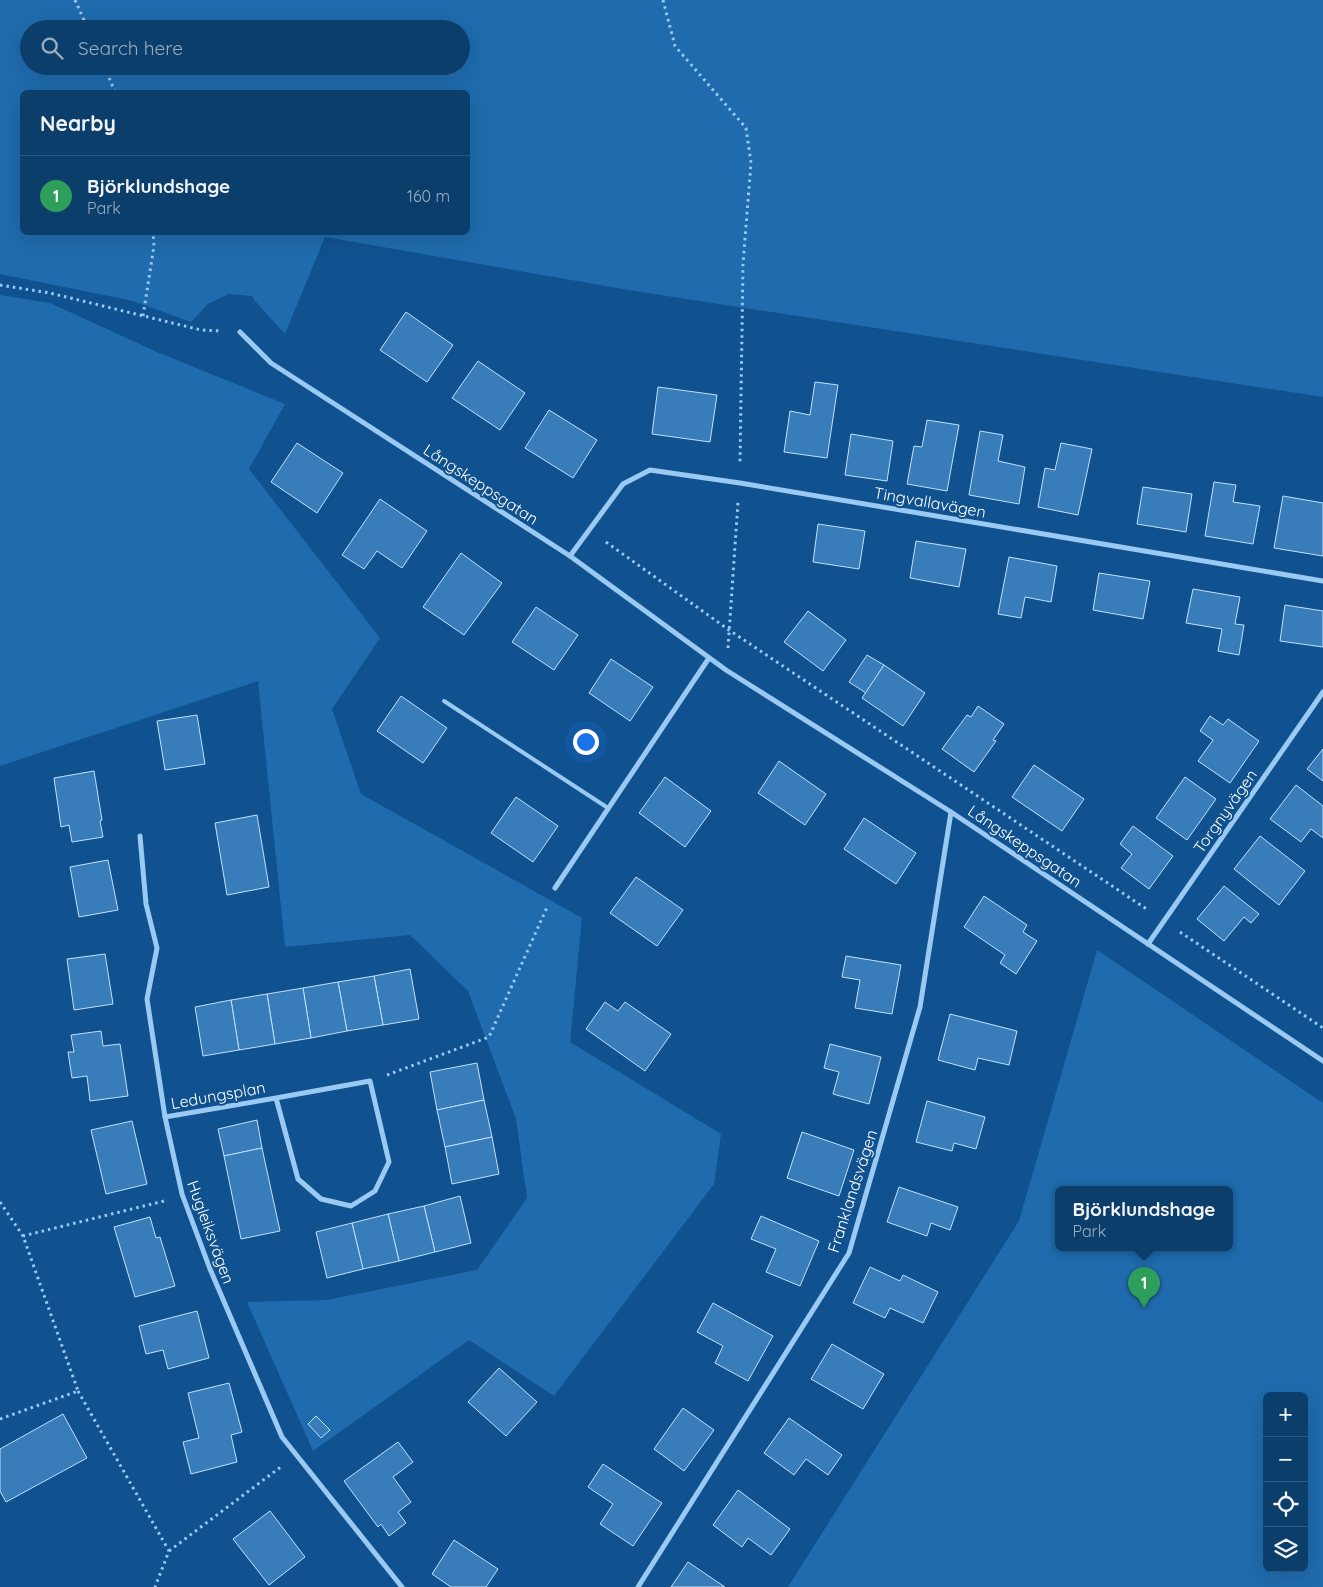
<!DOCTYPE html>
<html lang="en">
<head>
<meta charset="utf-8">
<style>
	:root { --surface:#0c3e6b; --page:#154571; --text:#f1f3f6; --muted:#9aaec1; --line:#2c577e; --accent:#ffc25b }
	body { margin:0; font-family:Quicksand,sans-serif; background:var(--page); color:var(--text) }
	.controls { position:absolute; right:15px; bottom:15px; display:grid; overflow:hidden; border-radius:8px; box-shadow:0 5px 20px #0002 }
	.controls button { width:45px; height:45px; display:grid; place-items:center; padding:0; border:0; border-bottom:1px solid var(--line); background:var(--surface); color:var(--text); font:25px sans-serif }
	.you { position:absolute; left:585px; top:741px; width:18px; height:18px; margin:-12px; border:4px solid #fff; border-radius:50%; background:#1a73e8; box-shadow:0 0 0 8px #1a73e833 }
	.badge { display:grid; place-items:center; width:32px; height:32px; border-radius:50%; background:var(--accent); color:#fff; font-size:16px; font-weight:700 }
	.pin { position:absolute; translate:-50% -41px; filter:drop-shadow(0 1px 2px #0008) }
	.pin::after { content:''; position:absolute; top:26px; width:18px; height:15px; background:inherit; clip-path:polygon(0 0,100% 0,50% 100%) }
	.popup { position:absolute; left:1055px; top:1186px; width:178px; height:65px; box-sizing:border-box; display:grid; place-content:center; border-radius:8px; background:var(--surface); filter:drop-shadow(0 1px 4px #0005); font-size:16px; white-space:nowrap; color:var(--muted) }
	.popup b { font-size:19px; color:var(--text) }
	.popup::after { content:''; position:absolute; left:50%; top:100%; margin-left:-10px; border:10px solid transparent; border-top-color:var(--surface) }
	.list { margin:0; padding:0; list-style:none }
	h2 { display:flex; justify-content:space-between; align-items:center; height:65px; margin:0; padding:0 20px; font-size:21px }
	h2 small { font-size:16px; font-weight:400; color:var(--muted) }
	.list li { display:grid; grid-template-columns:32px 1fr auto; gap:15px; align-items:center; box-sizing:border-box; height:80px; padding:0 20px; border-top:1px solid var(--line) }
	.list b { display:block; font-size:19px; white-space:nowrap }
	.list p { margin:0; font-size:16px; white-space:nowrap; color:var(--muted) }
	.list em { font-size:16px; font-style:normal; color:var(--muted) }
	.icon { flex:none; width:28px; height:28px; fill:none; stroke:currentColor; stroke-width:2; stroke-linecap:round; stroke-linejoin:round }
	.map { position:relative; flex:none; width:1323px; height:1587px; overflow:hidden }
	.search { position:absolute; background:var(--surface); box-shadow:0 5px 20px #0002; left:20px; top:20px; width:450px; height:55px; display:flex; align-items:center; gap:12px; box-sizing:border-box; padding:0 18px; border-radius:28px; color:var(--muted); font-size:19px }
	.panel { position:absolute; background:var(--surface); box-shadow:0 5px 20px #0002; left:20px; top:90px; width:450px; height:145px; border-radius:8px }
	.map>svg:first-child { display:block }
	.green { fill:#1f6bad; fill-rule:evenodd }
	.building { fill:#387cb9; stroke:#c1e1fd }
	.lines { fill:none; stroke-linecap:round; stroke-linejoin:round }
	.path { stroke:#9ac9f3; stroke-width:3; stroke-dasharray:2.5 4; stroke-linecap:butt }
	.service { stroke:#9ac9f3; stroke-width:4 }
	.minor { stroke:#9ac9f3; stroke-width:5 }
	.labels { text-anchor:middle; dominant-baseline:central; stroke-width:4; stroke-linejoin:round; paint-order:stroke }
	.street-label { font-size:16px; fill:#fff; stroke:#10528f }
</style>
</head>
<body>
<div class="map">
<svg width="1323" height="1587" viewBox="0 0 1323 1587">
	<rect width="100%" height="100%" fill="#10528f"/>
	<!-- green -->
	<g class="green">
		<path d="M0,0H1323V397L635,291L325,237L285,334L254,300L252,296L229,294L208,304L191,322L133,301L0,274ZM29,29H461V66H29ZM468,92V232H22V92Z"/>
		<polygon points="0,295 50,303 157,352 285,404 249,469 380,638 332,709 361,794 582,918 570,1042 721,1134 714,1184 554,1396 469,1340 313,1451 247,1302 327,1300 477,1270 527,1198 516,1119 468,991 410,935 285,947 258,681 0,766"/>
		<path d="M1097,950L1323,1103V1587H788L1019,1221ZM1059,1189H1229V1247H1059ZM1267,1396H1304V1568H1267Z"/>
	</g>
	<!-- building -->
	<g class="building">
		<polygon points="406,312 453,345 427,382 380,350"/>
		<polygon points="478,361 525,393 500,430 452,398"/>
		<polygon points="815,382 838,385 827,458 784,452 790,411 810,415"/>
		<polygon points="658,387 717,395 710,442 652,434"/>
		<polygon points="549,410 597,440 573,478 525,448"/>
		<polygon points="927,420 959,425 947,491 907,484 914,446 922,447"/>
		<polygon points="980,431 1003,435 998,461 1025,467 1019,504 969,495"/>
		<polygon points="851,434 893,441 887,481 845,475"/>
		<polygon points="297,443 343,473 317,513 271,482"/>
		<polygon points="1061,443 1092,449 1078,515 1038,507 1045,468 1055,470"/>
		<polygon points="1214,482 1236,485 1233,502 1260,506 1253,544 1205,536"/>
		<polygon points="1143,487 1192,494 1186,532 1137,524"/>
		<polygon points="1283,496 1323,503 1323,556 1274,548"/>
		<polygon points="380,499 427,531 402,568 377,551 364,569 342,555"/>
		<polygon points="818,524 865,531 859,569 813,562"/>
		<polygon points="916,541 966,549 959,587 910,578"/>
		<polygon points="461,553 502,583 464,635 423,607"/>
		<polygon points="1009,557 1057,566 1051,602 1025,597 1021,618 998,614"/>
		<polygon points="1099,573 1150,581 1143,619 1093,610"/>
		<polygon points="1193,589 1240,597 1235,624 1244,625 1239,655 1218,651 1222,629 1186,623"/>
		<polygon points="1285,605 1323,611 1323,647 1280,641"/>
		<polygon points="536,607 578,635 554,670 512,642"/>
		<polygon points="808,611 846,640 823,671 784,642"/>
		<polygon points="867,655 884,665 866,693 849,682"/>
		<polygon points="611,659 653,687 630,721 589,693"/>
		<polygon points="884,665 925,693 903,726 862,698"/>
		<polygon points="401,696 447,728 423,763 377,731"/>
		<polygon points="978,706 1004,724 993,740 996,741 974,772 942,749 967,715 971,717"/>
		<polygon points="197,715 205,764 165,770 157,721"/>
		<polygon points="1210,716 1223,725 1228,719 1259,741 1230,783 1198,761 1213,740 1200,731"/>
		<polygon points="1323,749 1323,781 1307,769"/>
		<polygon points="779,761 826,794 805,825 758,793"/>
		<polygon points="1034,765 1084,799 1062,831 1012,797"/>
		<polygon points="94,771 102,820 100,821 103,837 72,842 69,825 61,827 54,778"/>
		<polygon points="665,777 711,811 685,847 639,813"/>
		<polygon points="1185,777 1216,799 1187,840 1156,818"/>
		<polygon points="1296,785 1323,806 1323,838 1311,829 1301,842 1270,819"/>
		<polygon points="516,797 558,826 533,862 491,833"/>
		<polygon points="257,815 269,887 227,895 215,823"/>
		<polygon points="864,818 916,853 896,884 844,849"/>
		<polygon points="1133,826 1173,856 1149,889 1121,868 1132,854 1120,844"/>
		<polygon points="1260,836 1305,871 1279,905 1234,869"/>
		<polygon points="108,860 118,910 79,917 70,867"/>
		<polygon points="636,877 683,910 657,946 610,913"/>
		<polygon points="1224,886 1259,914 1251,923 1244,917 1224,941 1197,919"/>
		<polygon points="984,896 1027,925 1023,932 1037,941 1016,974 1000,963 1005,955 964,927"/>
		<polygon points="105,954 113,1004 74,1010 67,959"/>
		<polygon points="846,956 901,965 892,1014 855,1008 860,980 842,977"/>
		<polygon points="410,969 419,1019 383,1025 374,976"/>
		<polygon points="374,976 383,1025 347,1031 338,982"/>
		<polygon points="338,982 347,1031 311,1038 303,988"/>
		<polygon points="303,988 311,1038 275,1044 267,994"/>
		<polygon points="267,994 275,1044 239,1050 231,1000"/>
		<polygon points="231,1000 239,1050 203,1056 195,1007"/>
		<polygon points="605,1002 618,1011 625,1002 671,1034 645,1071 586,1029"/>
		<polygon points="950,1014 1017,1031 1009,1065 978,1058 975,1070 938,1060"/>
		<polygon points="101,1031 103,1046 120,1044 128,1096 90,1101 87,1076 72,1078 68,1052 74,1052 71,1035"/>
		<polygon points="830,1044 881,1057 869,1104 833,1094 839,1072 824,1068"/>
		<polygon points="477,1063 484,1100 437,1110 430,1072"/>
		<polygon points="484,1100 492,1137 445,1147 437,1110"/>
		<polygon points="927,1101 985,1117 976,1149 954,1143 952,1151 916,1142"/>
		<polygon points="257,1120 262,1148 224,1156 218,1129"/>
		<polygon points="132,1121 147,1184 106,1194 91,1130"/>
		<polygon points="802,1132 854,1150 839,1196 787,1178"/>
		<polygon points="492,1137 499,1174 452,1184 445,1147"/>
		<polygon points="262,1148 280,1231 241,1239 224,1156"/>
		<polygon points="899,1187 958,1207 950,1230 931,1223 927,1236 887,1222"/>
		<polygon points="460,1196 471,1243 435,1252 424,1206"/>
		<polygon points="424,1206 435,1252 399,1261 388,1214"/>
		<polygon points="388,1214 399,1261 363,1269 352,1223"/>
		<polygon points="761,1216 819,1241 800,1286 766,1272 776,1249 751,1239"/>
		<polygon points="150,1217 156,1238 160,1237 175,1286 135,1297 114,1227"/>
		<polygon points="352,1223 363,1269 327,1278 316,1232"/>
		<polygon points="870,1267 900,1281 903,1275 938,1292 923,1323 890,1308 885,1318 853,1303"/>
		<polygon points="713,1303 773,1336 748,1381 715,1363 723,1346 697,1332"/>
		<polygon points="197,1311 209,1358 168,1369 163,1350 146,1354 139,1326"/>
		<polygon points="832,1344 884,1374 863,1409 811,1379"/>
		<polygon points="499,1368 537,1402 506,1436 468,1402"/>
		<polygon points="229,1383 242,1432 231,1435 237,1462 191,1474 183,1442 199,1438 188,1393"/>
		<polygon points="683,1408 714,1430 684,1471 654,1449"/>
		<polygon points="63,1414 87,1458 6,1502 0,1491 0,1449"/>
		<polygon points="316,1416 330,1430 321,1438 308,1424"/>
		<polygon points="789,1418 842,1455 828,1475 806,1459 794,1475 764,1453"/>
		<polygon points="398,1442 413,1462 393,1477 411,1502 398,1512 406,1523 389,1536 381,1524 378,1527 344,1481"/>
		<polygon points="603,1464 662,1503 633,1546 600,1524 613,1504 588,1487"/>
		<polygon points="738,1490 790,1529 771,1555 748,1538 742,1547 713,1525"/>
		<polygon points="270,1511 305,1557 269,1585 233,1539"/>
		<polygon points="454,1540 498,1569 486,1587 451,1587 432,1574"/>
		<polygon points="688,1562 725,1587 671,1587"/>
	</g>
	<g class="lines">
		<!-- path -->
		<g class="path">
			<polyline points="75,0 88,29"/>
			<polyline points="663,0 675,46 746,128 751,163 743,264 740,463"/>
			<polyline points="104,66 115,92"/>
			<polyline points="0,285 50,293 201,330 221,331"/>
			<polyline points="143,316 154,246 153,232"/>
			<polyline points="606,542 729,630 1148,910"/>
			<polyline points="728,648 738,502"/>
			<polyline points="1180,932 1323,1028"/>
			<polyline points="387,1075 489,1037 548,905"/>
			<polyline points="0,1202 23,1236"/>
			<polyline points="78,1391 169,1551 155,1587"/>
			<polyline points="0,1419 78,1391 23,1236 164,1201"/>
			<polyline points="169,1551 282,1466"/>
		</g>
		<!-- service -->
		<polyline class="service" points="444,701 608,808"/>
		<!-- minor -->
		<g class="minor">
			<polyline points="240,332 271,363 570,556 726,670 951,812 1323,1061"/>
			<polyline points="570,556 623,484 650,470 740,483 1323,581"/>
			<polyline points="140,836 146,904 157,948 147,999 165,1117 182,1194 210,1269 282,1437 402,1587"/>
			<polyline points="555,888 709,658"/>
			<polyline points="1148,944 1323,692"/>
			<polyline points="165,1117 276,1098 298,1179 321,1199 351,1206 375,1191 389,1162 370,1081 276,1098"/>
			<polyline points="638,1587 849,1253 920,1007 951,812"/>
		</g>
	</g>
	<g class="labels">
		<!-- street labels -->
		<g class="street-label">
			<text transform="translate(481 484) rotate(33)">Långskeppsgatan</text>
			<text transform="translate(930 502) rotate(10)">Tingvallavägen</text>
			<text transform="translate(1225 811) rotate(-55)">Torgnyvägen</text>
			<text transform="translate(1025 846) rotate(34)">Långskeppsgatan</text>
			<text transform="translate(218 1095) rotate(-10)">Ledungsplan</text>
			<text transform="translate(852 1191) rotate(-72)">Franklandsvägen</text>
			<text transform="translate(211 1232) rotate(70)">Hugleiksvägen</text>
		</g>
	</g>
</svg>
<div class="controls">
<button>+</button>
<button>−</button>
<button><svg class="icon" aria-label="locate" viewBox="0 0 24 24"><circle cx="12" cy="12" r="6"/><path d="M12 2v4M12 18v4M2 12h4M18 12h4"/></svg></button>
<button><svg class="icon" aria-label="layers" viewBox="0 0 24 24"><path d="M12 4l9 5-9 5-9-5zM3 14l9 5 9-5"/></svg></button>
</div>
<div class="you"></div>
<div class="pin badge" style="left:1144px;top:1308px;background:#2e9e5b">1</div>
<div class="popup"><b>Björklundshage</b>Park</div>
<div class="search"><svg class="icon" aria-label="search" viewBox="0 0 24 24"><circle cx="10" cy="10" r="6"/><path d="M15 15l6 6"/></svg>Search here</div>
<section class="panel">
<h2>Nearby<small></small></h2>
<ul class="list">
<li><span class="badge" style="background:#2e9e5b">1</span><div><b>Björklundshage</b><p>Park</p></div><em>160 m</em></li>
</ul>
</section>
</div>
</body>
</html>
